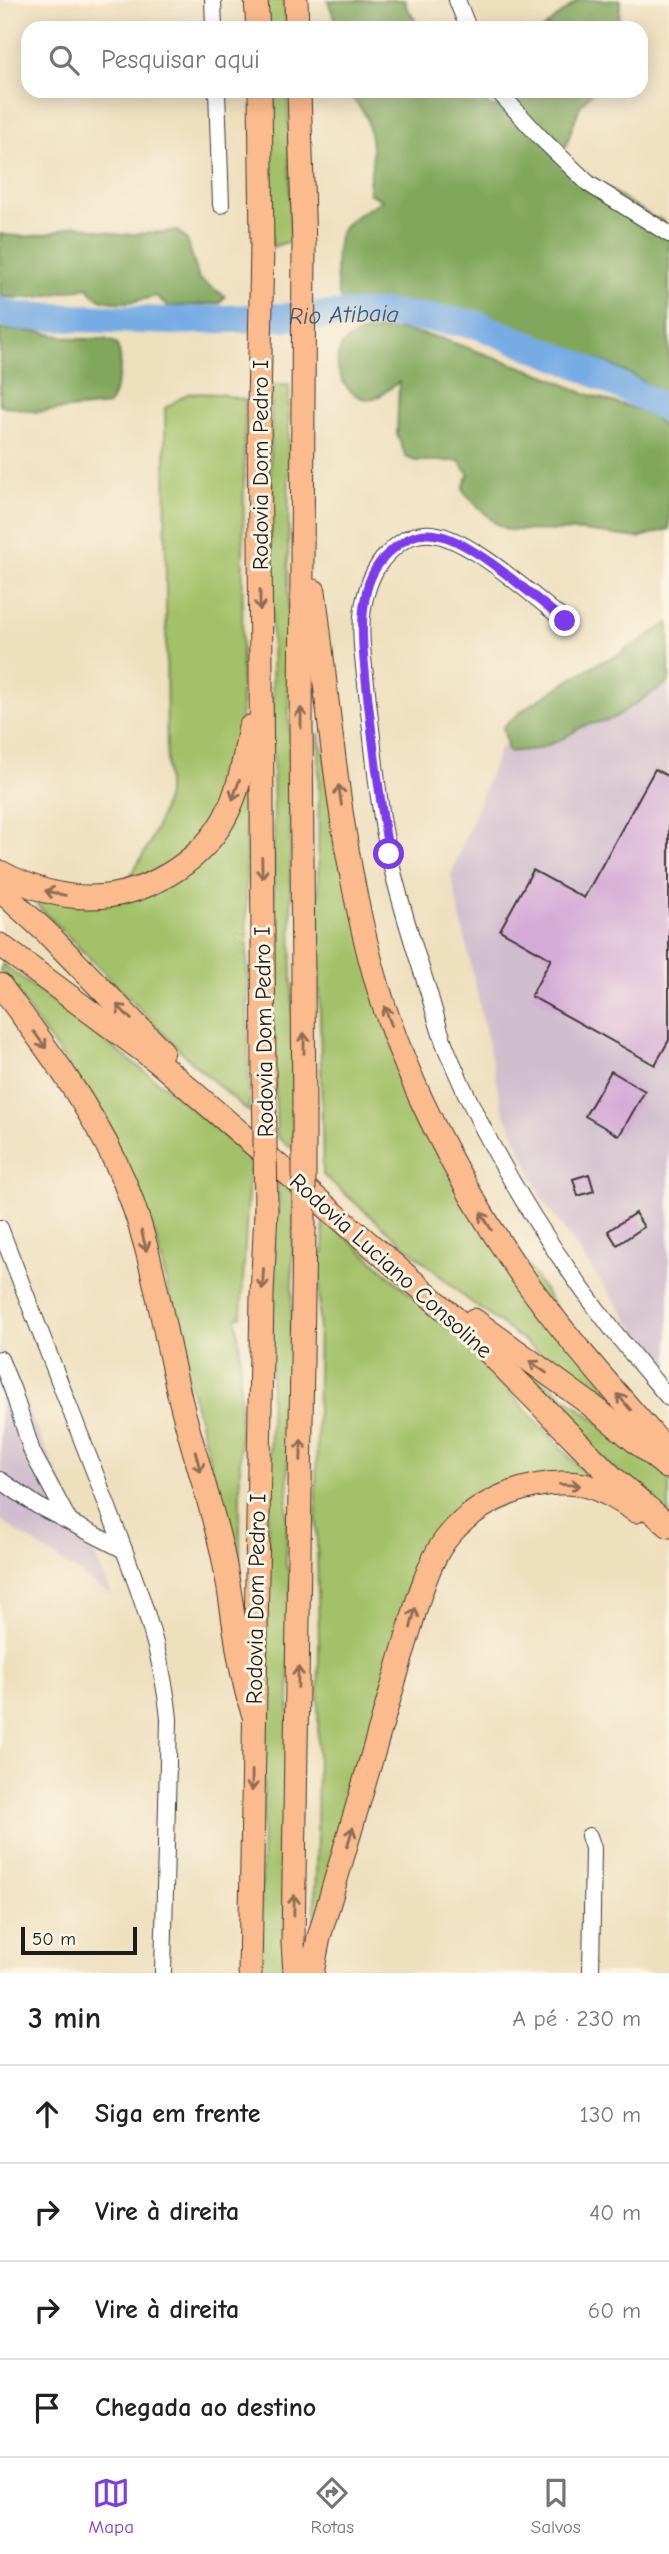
<!DOCTYPE html>
<html lang="pt">
<head>
<meta charset="utf-8">
<style>
	:root { --surface:#fff; --page:#f2f2f2; --text:#202124; --muted:#757577; --line:#e0e0e0; --accent:#7c3aed }
	body { margin:0; font-family:"Comic Neue",sans-serif; background:var(--page); color:var(--text) }
	.scale { position:absolute; left:21px; bottom:18px; width:116px; box-sizing:border-box; padding-left:7px; border:4px solid #1c1c1c; border-top:0; font-size:19px; line-height:24px; white-space:nowrap; color:#1c1c1c; -webkit-text-stroke:5px #fcf5e5; paint-order:stroke }
	.stop { position:absolute; width:21px; height:21px; margin:-16px; border:5px solid #7c3aed; border-radius:50%; background:#fff }
	.stop.end { background:#7c3aed; border-color:#fff; box-shadow:0 2px 7px #0008 }
	.list { margin:0; padding:0; list-style:none }
	h2 { display:flex; justify-content:space-between; align-items:center; height:91px; margin:0; padding:0 28px; font-size:30px }
	h2 small { font-size:23px; font-weight:400; color:var(--muted) }
	.list li { display:grid; grid-template-columns:46px 1fr auto; gap:21px; align-items:center; box-sizing:border-box; height:98px; padding:0 28px; border-top:2px solid var(--line) }
	.list b { display:block; font-size:26px; white-space:nowrap }
	.list em { font-size:23px; font-style:normal; color:var(--muted) }
	.icon { flex:none; width:38px; height:38px; fill:none; stroke:currentColor; stroke-width:2; stroke-linecap:round; stroke-linejoin:round }
	.map { position:relative; flex:none; width:669px; height:1973px; overflow:hidden }
	.search { position:absolute; background:var(--surface); box-shadow:0 4px 18px #0003; left:21px; right:21px; top:21px; height:77px; display:flex; align-items:center; gap:18px; box-sizing:border-box; padding:0 24px; border-radius:21px; color:var(--muted); font-size:26px }
	.sheet { height:483px; background:var(--surface) }
	nav { display:flex; justify-content:space-around; align-items:center; box-sizing:border-box; height:98px; border-top:2px solid var(--line); background:var(--surface); font-size:19px; color:var(--muted) }
	nav a { display:grid; justify-items:center; gap:4px }
	nav .on { color:var(--accent) }
	.map>svg:first-child { display:block }
	.industrial { fill:#d0bdce }
	.green { fill:#a2c168; stroke:#5f6e42; stroke-width:2 }
	.forest { fill:#81a75c; stroke:#4e623c; stroke-width:2 }
	.lines { fill:none; stroke-linecap:round; stroke-linejoin:round }
	.river { stroke:#76ace4; stroke-width:28 }
	.building { fill:#d5acd7 }
	.minor-casing { stroke:#3c3934; stroke-width:18 }
	.highway-casing { stroke:#3c3934; stroke-width:25 }
	.minor { stroke:#fff; stroke-width:16 }
	.highway { stroke:#fbbb8c; stroke-width:23 }
	.highway-bridge-casing { stroke:#3c3934; stroke-width:25; stroke-linecap:butt }
	.highway-bridge { stroke:#fbbb8c; stroke-width:23 }
	.oneway { stroke:#8c6c54 }
	.route { stroke:#7c3aed; stroke-width:9 }
	.labels { text-anchor:middle; dominant-baseline:central; stroke-width:6; stroke-linejoin:round; paint-order:stroke }
	.street-label { font-size:23px; fill:#1c1c1c; stroke:#fcf5e5 }
	.water-label { font-size:24px; font-style:italic; fill:#40566c; stroke:#fcf5e5 }
</style>
</head>
<body>
<div class="map">
<svg width="669" height="1973" viewBox="0 0 669 1973">
	<rect width="100%" height="100%" fill="#fcf5e5"/>
	<filter id="ink" filterUnits="userSpaceOnUse"><feTurbulence type="fractalNoise" baseFrequency=".0143" numOctaves="2"/><feDisplacementMap in="SourceGraphic" scale="14" xChannelSelector="R" yChannelSelector="G"/><feConvolveMatrix kernelMatrix="1 2 1 2 8 2 1 2 1" color-interpolation-filters="sRGB"/></filter>
	<filter id="wash" filterUnits="userSpaceOnUse"><feTurbulence type="fractalNoise" baseFrequency=".00686" numOctaves="4" result="noise"/><feDisplacementMap in="SourceGraphic" scale="28" xChannelSelector="R" yChannelSelector="G"/><feGaussianBlur stdDeviation="1.57" result="paint"/><feColorMatrix in="noise" values="0 0 0 0 0 0 0 0 0 0 0 0 0 0 0 0 0 1.4 0 .05"/><feComposite in="paint" operator="in"/></filter>
	<g filter="url(#wash)">
		<rect width="100%" height="100%" fill="#eedfbd"/>
		<!-- industrial -->
		<g class="industrial">
			<polygon points="669,644 669,1372 655,1358 543,1200 502,1107 451,875 500,748"/>
			<polygon points="0,1347 113,1596 0,1520"/>
		</g>
		<!-- green -->
		<g class="green">
			<polygon points="265,0 284,0 286,28 266,28"/>
			<polygon points="269,91 288,91 291,241 272,247"/>
			<polygon points="272,385 289,385 288,626 294,1150 277,1137 272,1014 274,834 270,447"/>
			<path d="M189,393L220,394L245,400L241,724L224,798L201,837L167,866L124,884C147,852 157,832 167,794L165,408Z"/>
			<polygon points="319,733 397,1063 619,1406 610,1404 467,1299 323,1175 318,910"/>
			<polygon points="245,792 249,1112 194,1064 36,904 37,897 134,896"/>
			<polygon points="3,964 181,1099 250,1158 241,1316 236,1317 240,1350 240,1578 179,1341 158,1244 135,1177 129,1172 72,1071 0,970"/>
			<path d="M278,1180L294,1193L286,1566L291,1574L285,1973H260C266,1721 267,1469 274,1217L278,1214Z"/>
			<polygon points="323,1216 459,1338 591,1480 575,1478 451,1523 314,1929 317,1836 319,1645 316,1496 320,1254 324,1253"/>
			<polygon points="509,1354 669,1477 669,1519 569,1427"/>
		</g>
		<!-- forest -->
		<g class="forest">
			<polygon points="406,0 406,6 420,28 338,28 328,1"/>
			<polygon points="578,0 620,0 619,28 544,28"/>
			<path d="M349,91H470L493,108L514,100L517,91H593L580,106L564,151L570,164L654,218L660,219L669,228V399L634,376L599,360L558,347L505,337L449,311L385,304H343C334,291 335,249 340,234C346,219 369,209 382,200L369,193C368,182 371,175 372,165C374,152 370,132 367,119C364,108 352,102 349,91Z"/>
			<path d="M75,225L121,235L178,231L187,240L199,279L225,296L220,303L169,307L156,296C140,301 110,307 95,296C92,294 91,290 88,287C59,293 30,302 0,296V234C32,239 46,236 75,225Z"/>
			<path d="M0,329L40,332L76,339H104L116,343C126,362 117,386 109,405L37,412L0,405Z"/>
			<path d="M401,330L440,338L547,376L583,393L649,413L669,431V529L638,538L584,531L508,530L494,522L465,494L463,488L469,474L459,461H415L406,457L397,434L399,382C391,386 381,398 372,399C345,402 324,357 348,340C363,329 383,330 401,330Z"/>
			<polygon points="669,623 669,682 612,719 583,726 560,740 538,749 508,752 503,727 524,709 594,665 616,656"/>
		</g>
		<g class="lines">
			<!-- river -->
			<path class="river" id="s1" d="M0,311L14,316L173,321L385,313L475,324L576,364L669,410"/>
		</g>
		<g id="blocks">
			<!-- building -->
			<g class="building">
				<polygon points="655,769 669,777 669,1040 655,1065 531,996 551,959 500,930 533,870 584,898"/>
				<polygon points="611,1071 645,1091 619,1136 585,1116"/>
				<polygon points="589,1174 594,1191 578,1196 573,1179"/>
				<polygon points="635,1213 644,1227 617,1245 608,1231"/>
			</g>
		</g>
	</g>
	<g filter="url(#ink)">
		<use href="#blocks" fill-opacity="0" stroke="#3c3934" stroke-width="2"/>
		<g class="lines">
			<!-- minor casing -->
			<g class="minor-casing">
				<g id="minor">
					<polyline points="213,0 214,28"/>
					<polyline points="457,0 468,28"/>
					<polyline points="217,91 221,205"/>
					<polyline points="498,91 540,137 589,184 669,234"/>
					<path d="M565,621C533,596 470,538 432,534C420,533 409,536 400,543C381,557 372,572 366,594C356,628 365,668 368,702C374,753 378,805 389,855C399,900 413,944 427,987C434,1009 439,1032 448,1053C501,1180 578,1294 669,1398"/>
					<path d="M0,1228C33,1312 65,1397 98,1481C127,1559 161,1636 169,1719L163,1973"/>
					<polyline points="0,1359 13,1391 32,1452 69,1521"/>
					<polyline points="0,1480 38,1506 124,1550"/>
					<polyline points="589,1836 593,1848 591,1973"/>
				</g>
			</g>
			<!-- highway casing -->
			<g class="highway-casing">
				<g id="highway">
					<polyline points="256,0 258,28"/>
					<polyline points="296,0 297,28"/>
					<polyline points="260,91 262,244 259,409 264,1073"/>
					<polyline points="299,91 304,245 301,725 304,1111"/>
					<path d="M314,591C331,723 340,859 378,987C406,1080 458,1181 512,1261C558,1329 615,1392 669,1453"/>
					<path d="M0,872C28,887 60,898 92,897C144,896 198,865 224,819C240,790 244,759 250,727"/>
					<polyline points="0,890 46,932 162,1051"/>
					<polyline points="0,945 158,1062 408,1277 457,1320 611,1476 669,1526"/>
					<path d="M0,985C42,1042 85,1098 116,1163C151,1236 161,1320 180,1398C192,1448 209,1497 221,1547C234,1602 235,1659 253,1713"/>
					<polyline points="474,1320 591,1405 667,1467"/>
					<polyline points="250,1973 262,1295 266,1211"/>
					<polyline points="295,1973 293,1943 304,1230"/>
					<path d="M312,1973L319,1937L418,1600C426,1576 434,1552 451,1533C481,1499 533,1478 578,1484C599,1487 619,1500 636,1511"/>
				</g>
			</g>
			<!-- minor -->
			<use href="#minor" class="minor"/>
			<!-- highway -->
			<use href="#highway" class="highway"/>
			<!-- highway-bridge casing -->
			<g class="highway-bridge-casing">
				<g id="highway-bridge">
					<polyline points="264,1073 266,1211"/>
					<polyline points="304,1111 304,1230"/>
				</g>
			</g>
			<!-- highway-bridge -->
			<use href="#highway-bridge" class="highway-bridge"/>
		</g>
		<!-- one-way arrows -->
		<defs><path id="oneway-shaft" d="M-6 0H5M1.5-3L5.5 0L1.5 3" fill="none" stroke-width="1.6" stroke-linecap="round" stroke-linejoin="round" transform="scale(1.75)"/></defs>
		<g class="oneway">
			<use href="#oneway-shaft" transform="translate(260 600) rotate(90)"/>
			<use href="#oneway-shaft" transform="translate(301 718) rotate(-90)"/>
			<use href="#oneway-shaft" transform="translate(236 790) rotate(109)"/>
			<use href="#oneway-shaft" transform="translate(340 795) rotate(-98)"/>
			<use href="#oneway-shaft" transform="translate(262 868) rotate(89)"/>
			<use href="#oneway-shaft" transform="translate(55 893) rotate(-167)"/>
			<use href="#oneway-shaft" transform="translate(124 1012) rotate(-134)"/>
			<use href="#oneway-shaft" transform="translate(388 1016) rotate(-110)"/>
			<use href="#oneway-shaft" transform="translate(40 1040) rotate(54)"/>
			<use href="#oneway-shaft" transform="translate(304 1043) rotate(-90)"/>
			<use href="#oneway-shaft" transform="translate(486 1221) rotate(-122)"/>
			<use href="#oneway-shaft" transform="translate(144 1241) rotate(76)"/>
			<use href="#oneway-shaft" transform="translate(263 1279) rotate(93)"/>
			<use href="#oneway-shaft" transform="translate(538 1367) rotate(-145)"/>
			<use href="#oneway-shaft" transform="translate(624 1402) rotate(-130)"/>
			<use href="#oneway-shaft" transform="translate(301 1450) rotate(-89)"/>
			<use href="#oneway-shaft" transform="translate(198 1462) rotate(75)"/>
			<use href="#oneway-shaft" transform="translate(570 1485) rotate(3)"/>
			<use href="#oneway-shaft" transform="translate(413 1618) rotate(-76)"/>
			<use href="#oneway-shaft" transform="translate(298 1677) rotate(-89)"/>
			<use href="#oneway-shaft" transform="translate(252 1781) rotate(91)"/>
			<use href="#oneway-shaft" transform="translate(350 1837) rotate(-74)"/>
			<use href="#oneway-shaft" transform="translate(294 1905) rotate(-89)"/>
		</g>
	</g>
	<g class="lines" filter="url(#ink)">
		<!-- route -->
		<path class="route" d="M389,854C380,803 374,752 368,700C365,667 359,632 365,599C368,577 379,559 397,546C411,535 424,531 442,536C476,545 535,598 565,621"/>
	</g>
	<g class="labels">
		<!-- street labels -->
		<g class="street-label">
			<text transform="translate(260 465) rotate(-90)">Rodovia Dom Pedro I</text>
			<text transform="translate(264 1032) rotate(-91)">Rodovia Dom Pedro I</text>
			<text transform="translate(391 1266) rotate(42)">Rodovia Luciano Consoline</text>
			<text transform="translate(256 1599) rotate(-89)">Rodovia Dom Pedro I</text>
		</g>
		<!-- water labels -->
		<g class="water-label">
			<text stroke="none"><textPath href="#s1" startOffset="345">Rio Atibaia</textPath></text>
		</g>
	</g>
</svg>
<div class="scale">50 m</div>
<div class="stop" style="left:389px;top:854px"></div>
<div class="stop end" style="left:565px;top:621px"></div>
<div class="search"><svg class="icon" aria-label="search" viewBox="0 0 24 24"><circle cx="10" cy="10" r="6"/><path d="M15 15l6 6"/></svg>Pesquisar aqui</div>
</div>
<section class="sheet">
<h2>3 min<small>A pé · 230 m</small></h2>
<ul class="list">
<li><svg class="icon" aria-label="ahead" viewBox="0 0 24 24"><path d="M12 20V5M6 11l6-6 6 6"/></svg><div><b>Siga em frente</b></div><em>130 m</em></li>
<li><svg class="icon" aria-label="right" viewBox="0 0 24 24"><path d="M7 20v-9h11M14 6l5 5-5 5"/></svg><div><b>Vire à direita</b></div><em>40 m</em></li>
<li><svg class="icon" aria-label="right" viewBox="0 0 24 24"><path d="M7 20v-9h11M14 6l5 5-5 5"/></svg><div><b>Vire à direita</b></div><em>60 m</em></li>
<li><svg class="icon" aria-label="arrive" viewBox="0 0 24 24"><path d="M6 21V4h12l-3 4 3 4H6"/></svg><div><b>Chegada ao destino</b></div></li>
</ul>
</section>
<nav>
<a class="on"><svg class="icon" aria-label="map" viewBox="0 0 24 24"><path d="M3 6l6-2 6 2 6-2v14l-6 2-6-2-6 2zM9 4v14M15 6v14"/></svg>Mapa</a>
<a><svg class="icon" aria-label="directions" viewBox="0 0 24 24"><path d="M12 3l9 9-9 9-9-9zM9 14v-3h6M13 9l2 2-2 2"/></svg>Rotas</a>
<a><svg class="icon" aria-label="saved" viewBox="0 0 24 24"><path d="M7 4h10v16l-5-4-5 4z"/></svg>Salvos</a>
</nav>
</body>
</html>
